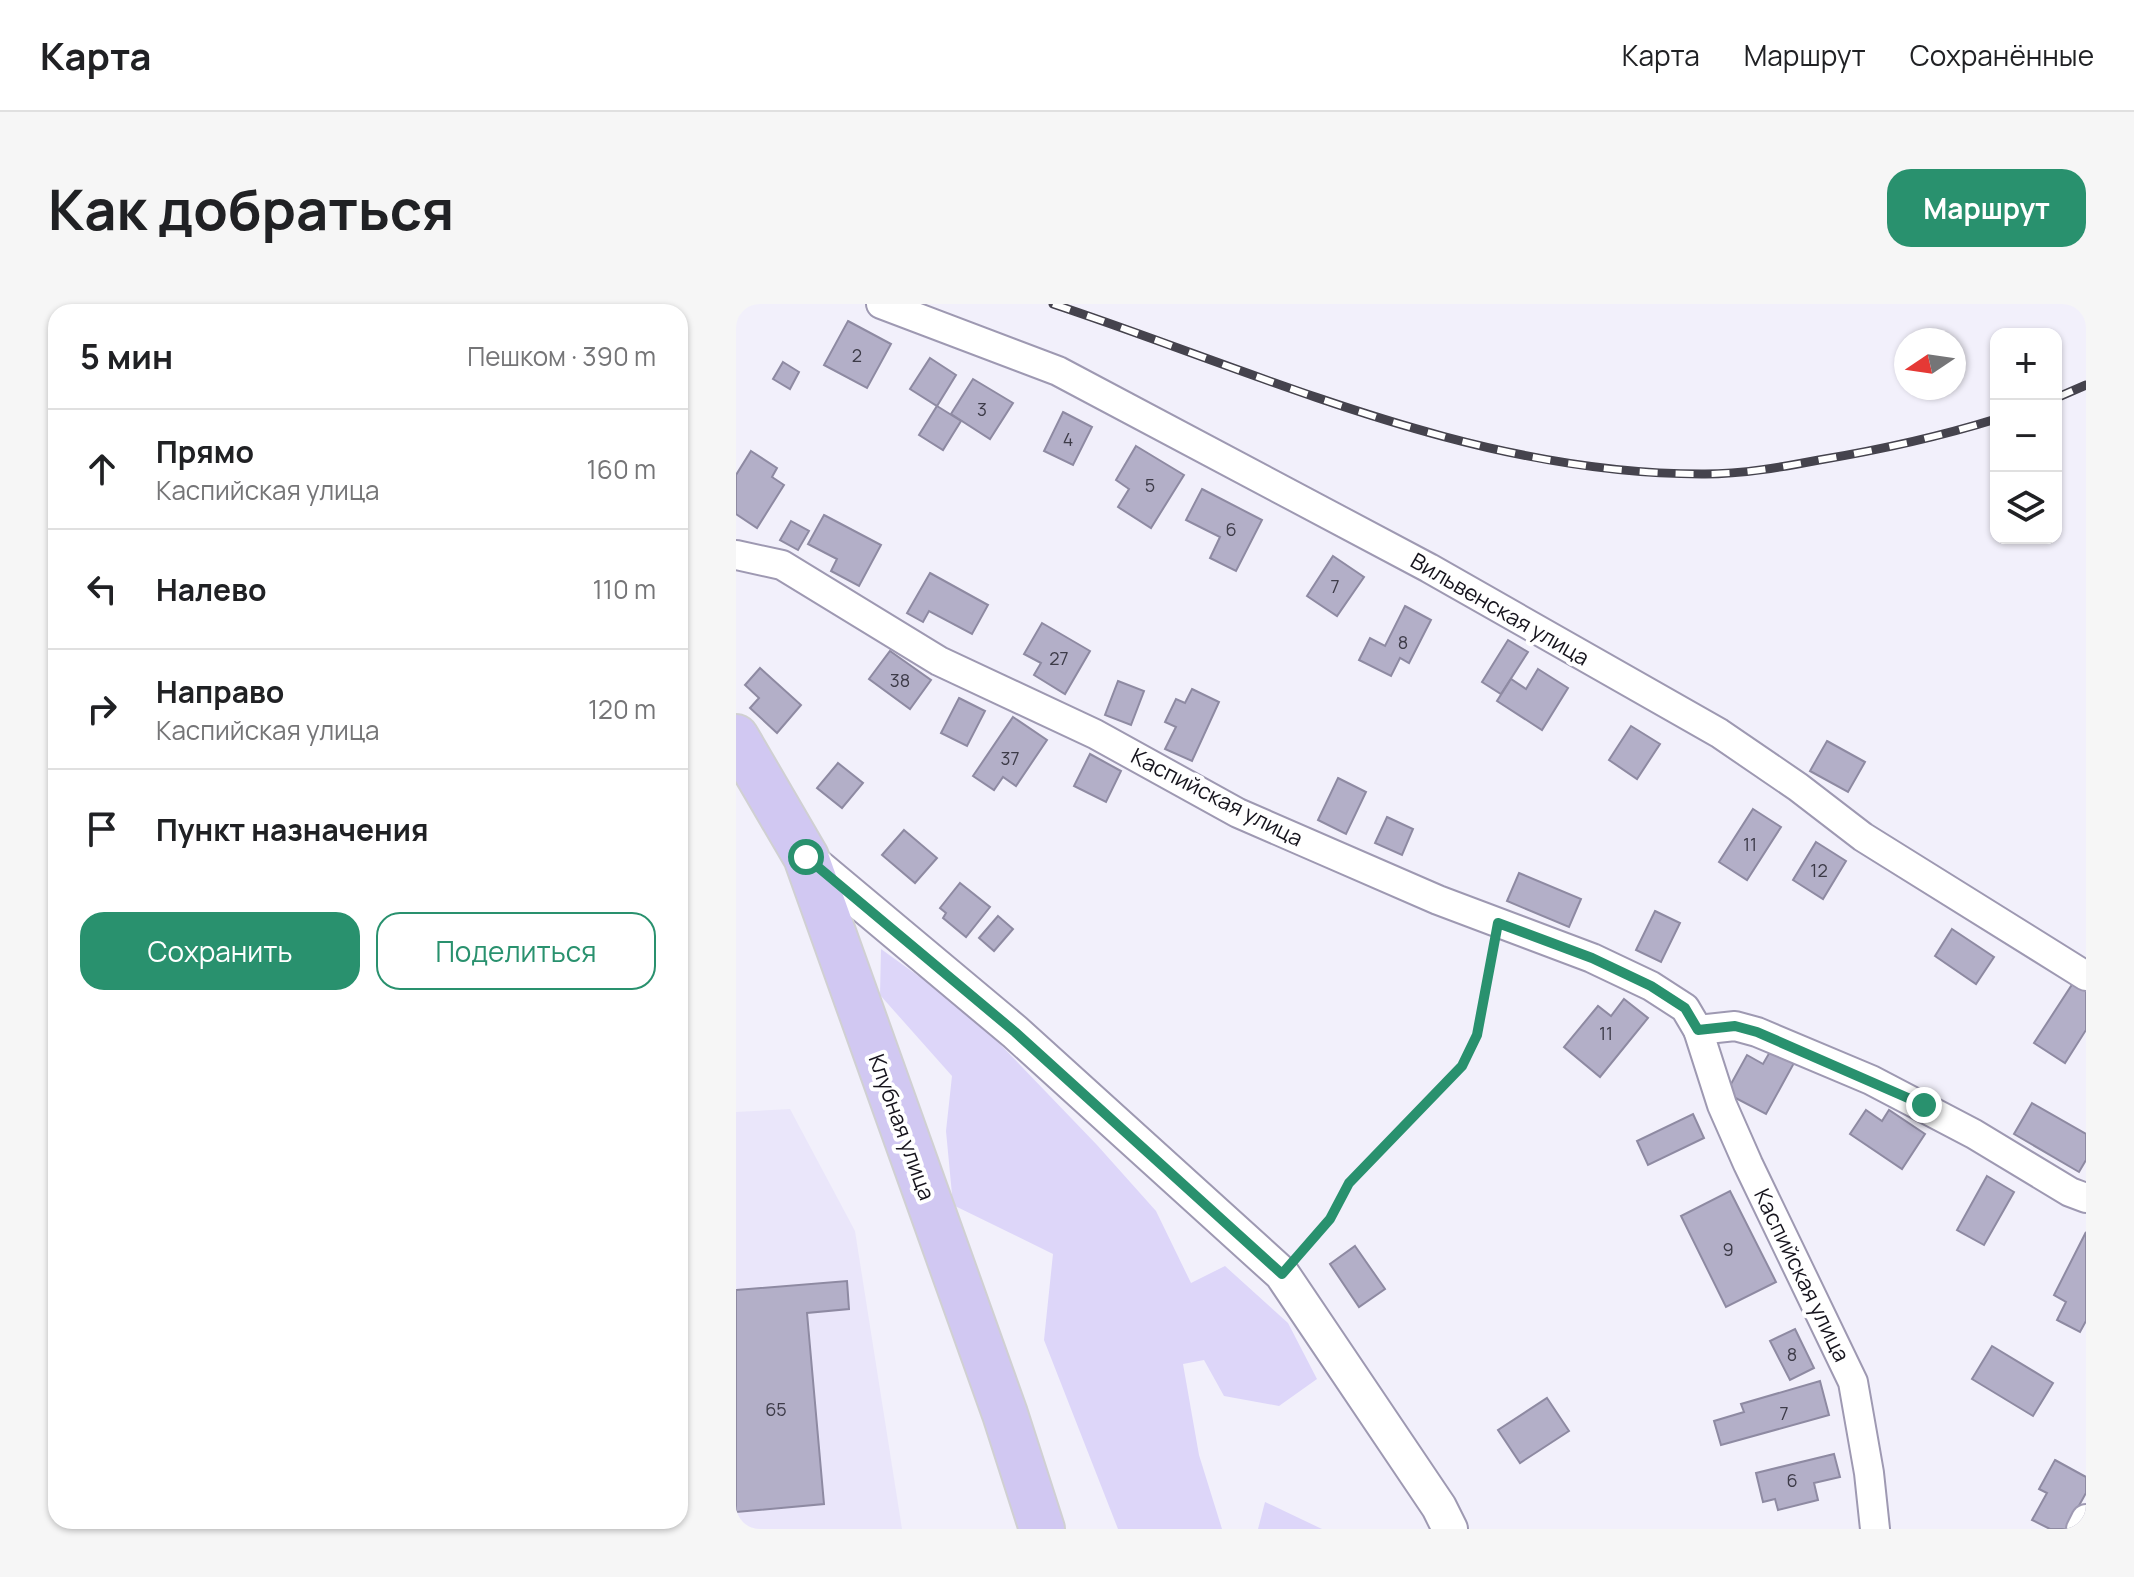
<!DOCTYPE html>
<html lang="ru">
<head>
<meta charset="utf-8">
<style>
	:root { --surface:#fff; --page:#f6f6f6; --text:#202124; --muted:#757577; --line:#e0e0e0; --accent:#29916e }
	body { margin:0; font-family:Manrope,sans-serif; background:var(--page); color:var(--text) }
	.controls { position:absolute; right:24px; top:24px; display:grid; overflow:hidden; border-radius:16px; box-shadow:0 2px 6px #0004 }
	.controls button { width:72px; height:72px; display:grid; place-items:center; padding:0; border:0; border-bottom:2px solid var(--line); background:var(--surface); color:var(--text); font:40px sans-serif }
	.compass { position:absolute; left:1158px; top:24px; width:72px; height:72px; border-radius:50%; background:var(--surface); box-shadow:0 2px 6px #0004; rotate:257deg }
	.stop { position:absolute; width:24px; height:24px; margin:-18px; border:6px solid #29916e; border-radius:50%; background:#fff }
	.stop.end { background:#29916e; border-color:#fff; box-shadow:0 2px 8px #0008 }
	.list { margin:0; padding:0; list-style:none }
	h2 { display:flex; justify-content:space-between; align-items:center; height:104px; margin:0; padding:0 32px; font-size:34px }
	h2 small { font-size:26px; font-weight:400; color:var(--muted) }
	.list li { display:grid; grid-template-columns:52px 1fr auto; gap:24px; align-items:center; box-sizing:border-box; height:120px; padding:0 32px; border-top:2px solid var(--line) }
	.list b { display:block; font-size:30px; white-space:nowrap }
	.list p { margin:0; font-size:26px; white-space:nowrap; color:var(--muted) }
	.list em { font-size:26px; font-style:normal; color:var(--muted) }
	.actions { display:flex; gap:16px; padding:24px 32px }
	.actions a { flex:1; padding:18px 0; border:2px solid var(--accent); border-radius:24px; text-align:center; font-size:28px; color:var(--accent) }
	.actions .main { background:var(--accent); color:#fff }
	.icon { flex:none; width:44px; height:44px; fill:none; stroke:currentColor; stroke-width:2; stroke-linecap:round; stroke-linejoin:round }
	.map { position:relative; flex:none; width:1350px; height:1225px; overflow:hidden; border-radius:24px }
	header { display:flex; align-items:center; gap:48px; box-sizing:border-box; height:112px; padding:0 40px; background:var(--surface); border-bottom:2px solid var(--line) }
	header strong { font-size:38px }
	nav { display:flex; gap:44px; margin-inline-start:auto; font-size:28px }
	.intro { display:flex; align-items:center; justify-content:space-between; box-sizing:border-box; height:192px; padding:0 48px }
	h1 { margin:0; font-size:56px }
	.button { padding:20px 36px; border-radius:24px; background:var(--accent); color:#fff; font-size:28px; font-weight:700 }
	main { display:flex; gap:48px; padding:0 48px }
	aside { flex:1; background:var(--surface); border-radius:24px; box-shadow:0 2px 6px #0004 }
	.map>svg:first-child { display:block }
	.built { fill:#eae6fa }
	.green { fill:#ddd6f9 }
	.building { fill:#b3afc8; stroke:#8e8aa2; stroke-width:2 }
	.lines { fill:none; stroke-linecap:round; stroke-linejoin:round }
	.minor-casing { stroke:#9e99b2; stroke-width:32 }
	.tertiary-casing { stroke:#9e99b2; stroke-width:38 }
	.primary-casing { stroke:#d0d0d2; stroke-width:48 }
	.path { stroke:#7e7c86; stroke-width:5; stroke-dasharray:2 6; stroke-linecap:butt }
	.minor { stroke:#fff; stroke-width:28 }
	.tertiary { stroke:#fff; stroke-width:34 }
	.primary { stroke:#d1c8f2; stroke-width:44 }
	.rail-casing { stroke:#45434d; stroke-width:9 }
	.rail { stroke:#fff; stroke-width:6; stroke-dasharray:18; stroke-linecap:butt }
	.route { stroke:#29916e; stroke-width:10 }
	.labels { text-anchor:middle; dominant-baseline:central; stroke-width:8; stroke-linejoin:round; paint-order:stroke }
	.number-label { font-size:18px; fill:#3d3b48 }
	.street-label { font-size:22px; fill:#16141d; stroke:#fff }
</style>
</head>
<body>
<header>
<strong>Карта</strong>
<nav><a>Карта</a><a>Маршрут</a><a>Сохранённые</a></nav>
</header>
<div class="intro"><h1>Как добраться</h1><a class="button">Маршрут</a></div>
<main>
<aside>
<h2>5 мин<small>Пешком · 390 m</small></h2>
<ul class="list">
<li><svg class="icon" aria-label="ahead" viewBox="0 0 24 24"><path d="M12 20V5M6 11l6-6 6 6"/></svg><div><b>Прямо</b><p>Каспийская улица</p></div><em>160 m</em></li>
<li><svg class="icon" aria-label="left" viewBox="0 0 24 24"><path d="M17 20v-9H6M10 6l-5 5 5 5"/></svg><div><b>Налево</b></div><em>110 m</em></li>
<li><svg class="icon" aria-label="right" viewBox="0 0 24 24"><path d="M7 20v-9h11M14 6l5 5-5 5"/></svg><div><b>Направо</b><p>Каспийская улица</p></div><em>120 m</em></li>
<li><svg class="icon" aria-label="arrive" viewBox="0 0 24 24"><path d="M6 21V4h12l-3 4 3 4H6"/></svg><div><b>Пункт назначения</b></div></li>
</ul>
<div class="actions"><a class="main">Сохранить</a><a>Поделиться</a></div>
</aside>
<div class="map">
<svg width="1350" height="1225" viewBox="0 0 1350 1225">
	<rect width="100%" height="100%" fill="#f2f0fb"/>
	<!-- built -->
	<polygon class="built" points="54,805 119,927 166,1225 0,1225 0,808"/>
	<!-- green -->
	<g class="green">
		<polygon points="145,645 235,710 361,841 420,907 455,979 489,962 552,1019 581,1075 543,1102 488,1092 468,1056 447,1060 463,1151 486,1225 382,1225 308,1036 317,950 217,901 210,827 216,772 144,691"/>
		<polygon points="529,1198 586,1225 522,1225"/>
	</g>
	<!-- building -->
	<g class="building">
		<polygon points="112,17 155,40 131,84 88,61"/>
		<polygon points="194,54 220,71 201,102 174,85"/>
		<polygon points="47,58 63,68 54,85 37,75"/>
		<polygon points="237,75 277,99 254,135 215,110"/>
		<polygon points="201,102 225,117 207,146 183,131"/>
		<polygon points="327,108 356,123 337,161 308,147"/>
		<polygon points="400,142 448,171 415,224 382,203 393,185 380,176"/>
		<polygon points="15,147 41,164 36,173 48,181 21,224 0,210 0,171"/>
		<polygon points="466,185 526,216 500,267 474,254 484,233 450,216"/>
		<polygon points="88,211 145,241 123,282 95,267 101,255 72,240"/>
		<polygon points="55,217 73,227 62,246 44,236"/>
		<polygon points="597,252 628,273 601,312 571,292"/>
		<polygon points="194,269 252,301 236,330 193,307 187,318 171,309"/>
		<polygon points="669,302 695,316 673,359 664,354 655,372 623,356 634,334 649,342"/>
		<polygon points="306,319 354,347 329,390 298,371 305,359 288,350"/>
		<polygon points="772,336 792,348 765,390 746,378"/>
		<polygon points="154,347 195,376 174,405 133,375"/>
		<polygon points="24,364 65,401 41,429 14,404 23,394 9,381"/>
		<polygon points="802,365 832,384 806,426 761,397 775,375 790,385"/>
		<polygon points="382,377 408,387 395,421 369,411"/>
		<polygon points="456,385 483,398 456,457 429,445 440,423 429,418 440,395 449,399"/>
		<polygon points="223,394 249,407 231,442 205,429"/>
		<polygon points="277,413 311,436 280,482 267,473 258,486 237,472"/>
		<polygon points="895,422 924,440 901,475 873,456"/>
		<polygon points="1091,437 1129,458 1112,488 1074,467"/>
		<polygon points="354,450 385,467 370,498 338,482"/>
		<polygon points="102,459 127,479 106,504 81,484"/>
		<polygon points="602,474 630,488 610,530 582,516"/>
		<polygon points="1017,505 1045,523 1011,576 983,558"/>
		<polygon points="651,513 677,525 666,551 639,539"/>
		<polygon points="168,526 201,554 179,579 146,551"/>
		<polygon points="1080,538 1110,557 1087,595 1057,576"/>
		<polygon points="783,569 845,595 833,623 771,597"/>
		<polygon points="224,579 254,603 230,633 207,614 210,609 204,604"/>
		<polygon points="919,607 944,619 925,658 900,646"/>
		<polygon points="262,612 277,625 258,647 243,634"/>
		<polygon points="1216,625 1258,653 1240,680 1199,652"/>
		<polygon points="1339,676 1350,684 1350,726 1329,759 1298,739"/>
		<polygon points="888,695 912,714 864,773 828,743 862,702 875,712"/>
		<polygon points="1035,746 1058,759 1030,810 990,789 1011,751 1027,760"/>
		<polygon points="1296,799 1350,830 1350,856 1343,868 1278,830"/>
		<polygon points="1130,806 1146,817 1153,806 1189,830 1166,865 1114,830"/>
		<polygon points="957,810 968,834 912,861 901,837"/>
		<polygon points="1251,872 1278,888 1248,941 1221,926"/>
		<polygon points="994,887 1040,978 990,1003 945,912"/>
		<polygon points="1350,928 1350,1017 1344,1028 1321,1016 1330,998 1318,991"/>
		<polygon points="619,942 649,985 623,1003 594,960"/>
		<polygon points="111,977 113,1005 71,1009 88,1200 0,1208 0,986"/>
		<polygon points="1059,1025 1078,1064 1054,1076 1034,1037"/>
		<polygon points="1256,1042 1317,1079 1297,1112 1236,1075"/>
		<polygon points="1084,1077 1093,1111 985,1141 978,1117 1008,1108 1005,1100"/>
		<polygon points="811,1094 833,1127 784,1159 762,1126"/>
		<polygon points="1098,1150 1104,1173 1078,1179 1082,1196 1042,1206 1039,1195 1027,1198 1020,1169"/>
		<polygon points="1319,1156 1350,1173 1350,1189 1330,1225 1314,1225 1296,1216 1311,1189 1303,1185"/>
	</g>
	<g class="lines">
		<!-- minor casing -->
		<g class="minor-casing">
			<g id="minor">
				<polyline points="145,0 322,67 693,264 983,429 1062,483 1127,533 1350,672"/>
				<polyline points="0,251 46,261 203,357 359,430 502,509 702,596 856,654 915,682 949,704 962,726 986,801 1012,860 1117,1078 1133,1169 1139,1225"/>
				<polyline points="962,726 999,722 1021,728 1135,776 1238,830 1334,888 1350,894"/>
				<polyline points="1345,1225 1350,1215"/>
			</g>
		</g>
		<!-- tertiary casing -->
		<g class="tertiary-casing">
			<polyline id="tertiary" points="70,553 279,728 546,970 703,1203 714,1225"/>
		</g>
		<!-- primary casing -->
		<g class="primary-casing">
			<polyline id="primary" points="0,433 70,553 269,1110 306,1225"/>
		</g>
		<!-- path -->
		<polyline class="path" points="563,950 594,915 613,879 726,762 741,731 757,643"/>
		<!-- minor -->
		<use href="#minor" class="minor"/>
		<!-- tertiary -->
		<use href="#tertiary" class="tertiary"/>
		<!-- primary -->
		<use href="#primary" class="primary"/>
		<!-- rail casing -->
		<g class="rail-casing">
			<g id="rail">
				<path d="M317,0C530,71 741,171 969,170C1007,170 1046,163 1083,156C1143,146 1202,133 1260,115"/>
				<polyline points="1320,94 1350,81"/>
			</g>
		</g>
		<!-- rail -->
		<use href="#rail" class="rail"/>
	</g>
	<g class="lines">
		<!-- route -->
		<polyline class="route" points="70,553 279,728 546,970 594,915 613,879 726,762 741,731 762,619 856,654 915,682 949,704 962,726 999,722 1021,728 1188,801"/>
	</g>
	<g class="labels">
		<!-- number labels -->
		<g class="number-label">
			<text x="121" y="51">2</text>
			<text x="246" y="105">3</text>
			<text x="332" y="135">4</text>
			<text x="414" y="181">5</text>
			<text x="495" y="225">6</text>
			<text x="599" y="282">7</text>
			<text x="667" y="338">8</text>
			<text x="323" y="354">27</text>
			<text x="164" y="376">38</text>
			<text x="274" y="454">37</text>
			<text x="1014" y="540">11</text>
			<text x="1083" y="566">12</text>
			<text x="870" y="729">11</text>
			<text x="992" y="945">9</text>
			<text x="1056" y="1050">8</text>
			<text x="40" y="1105">65</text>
			<text x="1048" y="1109">7</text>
			<text x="1056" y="1176">6</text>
		</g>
		<!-- street labels -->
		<g class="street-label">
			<text transform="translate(764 305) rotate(30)">Вильвенская улица</text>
			<text transform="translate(481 493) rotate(27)">Каспийская улица</text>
			<text transform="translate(166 823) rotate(70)">Клубная улица</text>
			<text transform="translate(1066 971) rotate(64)">Каспийская улица</text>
		</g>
	</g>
</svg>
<div class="controls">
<button>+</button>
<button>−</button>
<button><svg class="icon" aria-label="layers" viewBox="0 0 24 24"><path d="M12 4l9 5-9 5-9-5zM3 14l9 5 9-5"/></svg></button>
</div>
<svg class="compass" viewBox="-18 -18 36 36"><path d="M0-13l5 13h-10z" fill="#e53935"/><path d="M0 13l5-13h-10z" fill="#757577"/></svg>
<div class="stop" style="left:70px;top:553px"></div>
<div class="stop end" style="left:1188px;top:801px"></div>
</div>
</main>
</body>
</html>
